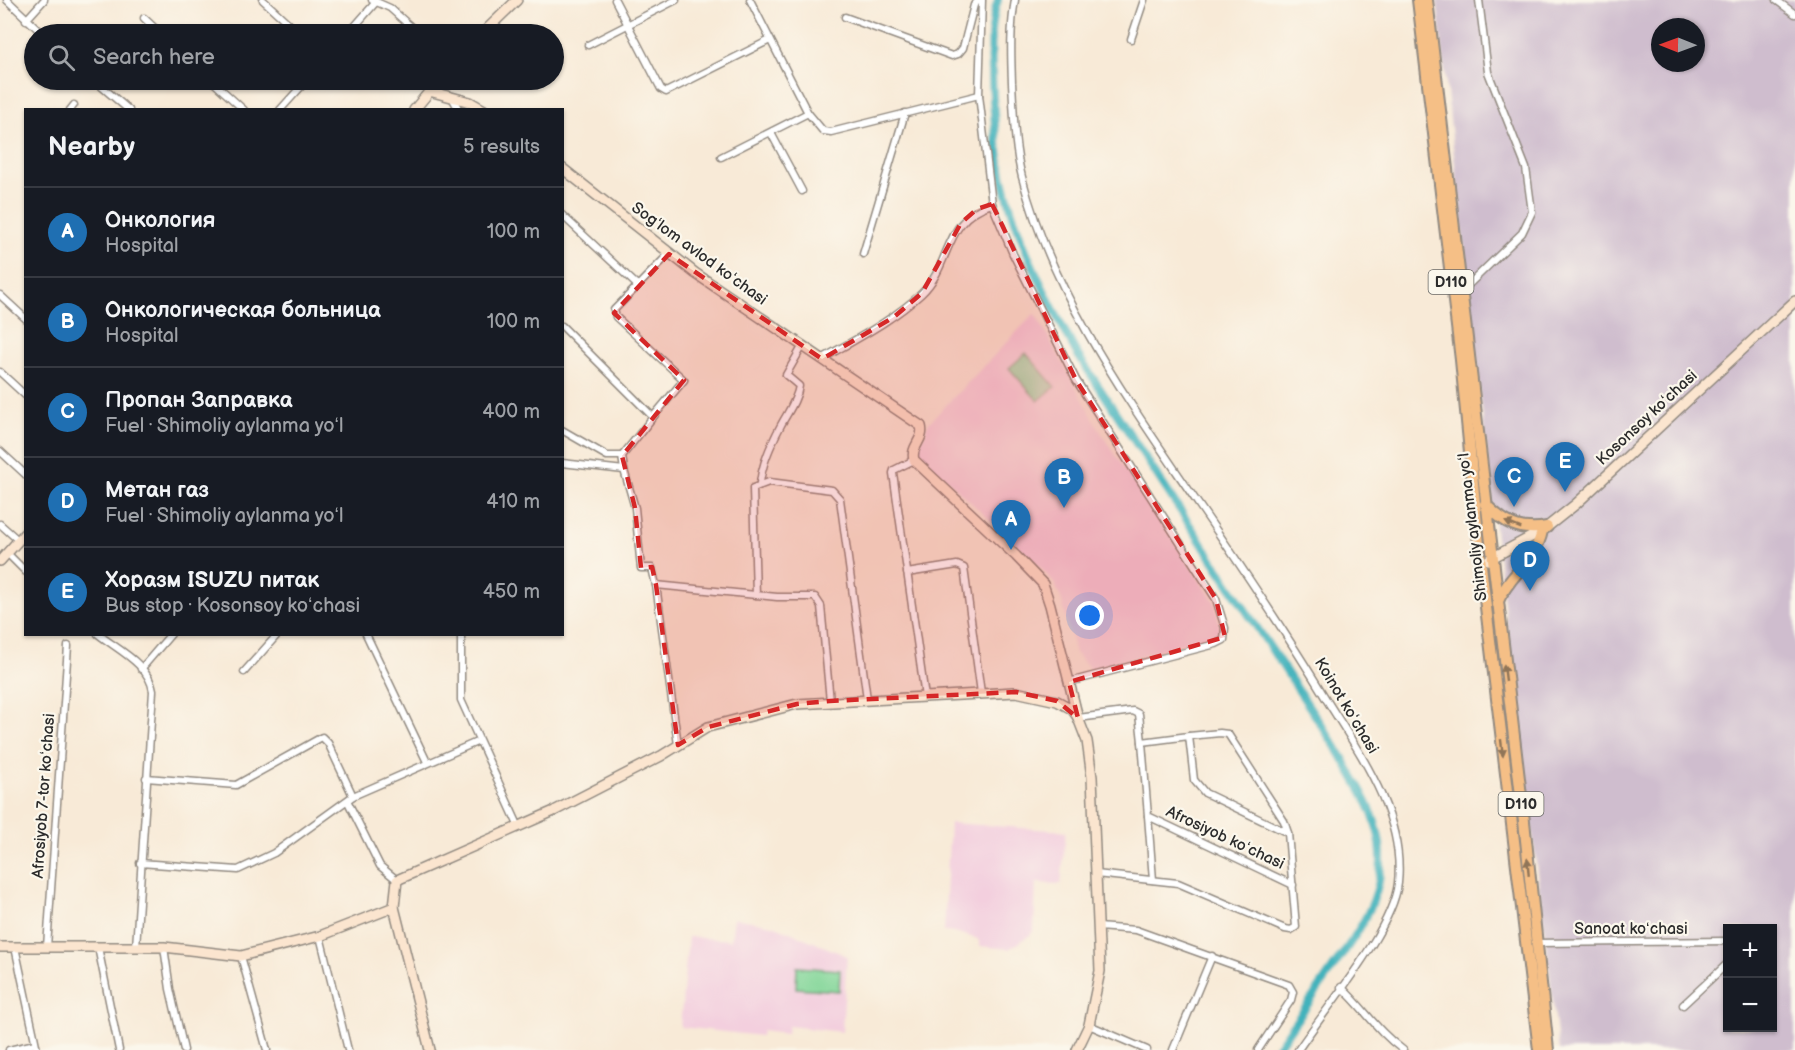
<!DOCTYPE html>
<html lang="en">
<head>
<meta charset="utf-8">
<style>
	:root { --surface:#171b24; --page:#20242c; --text:#f1f3f6; --muted:#9ea1a6; --line:#363941; --accent:#1f6fb2 }
	body { margin:0; font-family:"Balsamiq Sans",sans-serif; background:var(--page); color:var(--text) }
	.controls { position:absolute; right:18px; bottom:18px; display:grid; overflow:hidden; border-radius:0px; box-shadow:0 2px 4px #0004 }
	.controls button { width:54px; height:54px; display:grid; place-items:center; padding:0; border:0; border-bottom:2px solid var(--line); background:var(--surface); color:var(--text); font:30px sans-serif }
	.compass { position:absolute; left:1651px; top:18px; width:54px; height:54px; border-radius:50%; background:var(--surface); box-shadow:0 2px 4px #0004; rotate:271deg }
	.you { position:absolute; left:1090px; top:616px; width:21px; height:21px; margin:-15px; border:4px solid #fff; border-radius:50%; background:#1a73e8; box-shadow:0 0 0 9px #1a73e833 }
	.badge { display:grid; place-items:center; width:39px; height:39px; border-radius:50%; background:var(--accent); color:#fff; font-size:20px; font-weight:700 }
	.pin { position:absolute; translate:-50% -50px; filter:drop-shadow(0 2px 3px #0008) }
	.pin::after { content:''; position:absolute; top:32px; width:21px; height:18px; background:inherit; clip-path:polygon(0 0,100% 0,50% 100%) }
	.list { margin:0; padding:0; list-style:none }
	h2 { display:flex; justify-content:space-between; align-items:center; height:78px; margin:0; padding:0 24px; font-size:26px }
	h2 small { font-size:20px; font-weight:400; color:var(--muted) }
	.list li { display:grid; grid-template-columns:39px 1fr auto; gap:18px; align-items:center; box-sizing:border-box; height:90px; padding:0 24px; border-top:2px solid var(--line) }
	.list b { display:block; font-size:22px; white-space:nowrap }
	.list p { margin:0; font-size:20px; white-space:nowrap; color:var(--muted) }
	.list em { font-size:20px; font-style:normal; color:var(--muted) }
	.icon { flex:none; width:33px; height:33px; fill:none; stroke:currentColor; stroke-width:2; stroke-linecap:round; stroke-linejoin:round }
	.map { position:relative; flex:none; width:1795px; height:1050px; overflow:hidden }
	.search { position:absolute; background:var(--surface); box-shadow:0 2px 4px #0004; left:24px; top:24px; width:540px; height:66px; display:flex; align-items:center; gap:15px; box-sizing:border-box; padding:0 21px; border-radius:33px; color:var(--muted); font-size:22px }
	.panel { position:absolute; background:var(--surface); box-shadow:0 2px 4px #0004; left:24px; top:108px; width:540px; height:528px; border-radius:0px }
	.map>svg:first-child { display:block }
	.built { fill:#f3cfde }
	.industrial { fill:#cfbdce; fill-rule:evenodd }
	.park { fill:#83d699; stroke:#578062; stroke-width:1.5 }
	.lines { fill:none; stroke-linecap:round; stroke-linejoin:round }
	.canal { stroke:#42b2bc; stroke-width:8 }
	.street-casing { stroke:#928a81; stroke-width:9 }
	.secondary-casing { stroke:#928a81; stroke-width:12 }
	.primary-casing { stroke:#928a81; stroke-width:14 }
	.street { stroke:#fff; stroke-width:6 }
	.secondary { stroke:#fbe5cf; stroke-width:9 }
	.primary { stroke:#f5bf86; stroke-width:10 }
	.oneway { fill:#907558 }
	.marked { fill:#d62828; fill-opacity:0.2; stroke:#d62828; stroke-width:4.5; stroke-dasharray:12 8; stroke-linejoin:round }
	.labels { text-anchor:middle; dominant-baseline:central; stroke-width:4.5; stroke-linejoin:round; paint-order:stroke }
	.shield { fill:#fbf7ec; stroke:#696865; stroke-width:1.5 }
	.shield-label { font-size:15px; font-weight:bold; fill:#2b2b2b }
	.street-label { font-size:16px; fill:#2b2b2b; stroke:#fbf7ec }
</style>
</head>
<body>
<div class="map">
<svg width="1795" height="1050" viewBox="0 0 1795 1050">
	<rect width="100%" height="100%" fill="#fbf7ec"/>
	<filter id="ink" filterUnits="userSpaceOnUse"><feTurbulence type="fractalNoise" baseFrequency=".0167" numOctaves="2"/><feDisplacementMap in="SourceGraphic" scale="12" xChannelSelector="R" yChannelSelector="G"/><feConvolveMatrix kernelMatrix="1 2 1 2 8 2 1 2 1" color-interpolation-filters="sRGB"/></filter>
	<filter id="wash" filterUnits="userSpaceOnUse"><feTurbulence type="fractalNoise" baseFrequency=".008" numOctaves="4" result="noise"/><feDisplacementMap in="SourceGraphic" scale="24" xChannelSelector="R" yChannelSelector="G"/><feGaussianBlur stdDeviation="1.35" result="paint"/><feColorMatrix in="noise" values="0 0 0 0 0 0 0 0 0 0 0 0 0 0 0 0 0 1.4 0 .05"/><feComposite in="paint" operator="in"/></filter>
	<g filter="url(#wash)">
		<rect width="100%" height="100%" fill="#f8ead7"/>
		<!-- built -->
		<g class="built">
			<polygon points="1035,313 1104,438 1214,601 1221,632 1091,670 1075,653 1061,598 1054,583 1039,566 915,450 925,434 927,425"/>
			<polygon points="950,823 1066,831 1061,884 1036,883 1034,930 1030,935 1009,949 980,946 978,939 958,933 944,932"/>
			<polygon points="734,918 773,925 847,956 842,1032 788,1026 787,1034 762,1031 761,1036 680,1027 688,937 731,940"/>
		</g>
		<!-- industrial -->
		<path class="industrial" d="M1437,0H1795V1050H1559L1496,537ZM1660,27H1696V63H1660ZM1728,928H1772V1028H1728Z"/>
		<!-- park -->
		<g class="park">
			<polygon points="1026,353 1055,387 1038,401 1009,368"/>
			<polygon points="797,967 840,970 839,991 796,988"/>
		</g>
		<g class="lines">
			<!-- canal -->
			<path class="canal" d="M998,0C990,23 991,49 992,73C993,106 995,141 1002,174C1015,236 1046,296 1076,352L1341,755C1354,779 1370,802 1377,829C1393,889 1360,929 1328,975C1311,1000 1293,1025 1276,1050"/>
		</g>
	</g>
	<g filter="url(#ink)">
		<g class="lines">
			<!-- street casing -->
			<g class="street-casing">
				<g id="street">
					<polyline points="7,0 43,34"/>
					<polyline points="263,0 300,34"/>
					<polyline points="372,0 390,8 419,34"/>
					<polyline points="615,0 661,89 666,92 770,40"/>
					<polyline points="750,0 808,113 823,131 831,132 979,95"/>
					<polyline points="982,0 979,95 992,204 1013,254 1076,380 1216,599 1225,628 1224,640 1216,644 1069,682"/>
					<path d="M1015,0C1010,27 1011,56 1012,83C1014,115 1014,146 1022,177C1053,298 1130,403 1199,505C1243,569 1286,633 1326,699C1360,754 1405,815 1398,883C1393,930 1325,1009 1298,1050"/>
					<polyline points="1776,0 1795,14"/>
					<polyline points="845,17 952,56 958,54 963,48 974,5 979,0"/>
					<polyline points="144,18 161,34"/>
					<polyline points="26,20 44,0"/>
					<polyline points="348,34 376,2"/>
					<polyline points="1131,39 1144,0"/>
					<polyline points="588,45 676,0"/>
					<polyline points="94,80 129,110"/>
					<polyline points="211,80 244,110"/>
					<polyline points="453,99 459,110"/>
					<polyline points="70,110 74,105"/>
					<polyline points="280,110 307,80"/>
					<polyline points="771,133 802,191"/>
					<polyline points="721,157 808,113"/>
					<polyline points="562,215 638,286"/>
					<polyline points="863,254 905,113"/>
					<polyline points="1461,292 1522,233 1532,212 1526,168 1488,72 1479,0"/>
					<polyline points="0,295 26,319"/>
					<polyline points="562,326 653,417 622,456 624,470"/>
					<path d="M822,359C856,339 892,321 921,294C953,264 942,219 992,204"/>
					<polyline points="0,372 26,396"/>
					<polyline points="653,417 684,380 616,317 614,310 669,254"/>
					<polyline points="562,430 607,456 622,456"/>
					<polyline points="0,451 26,475"/>
					<polyline points="914,460 894,470 893,473 925,697"/>
					<polyline points="562,463 624,470 635,508 641,568 652,568 656,585 678,745"/>
					<path d="M760,483C762,464 772,442 781,425C788,412 797,400 799,386L786,375L802,347"/>
					<polyline points="0,524 18,540"/>
					<polyline points="7,553 26,572"/>
					<polyline points="907,573 957,565 964,568 981,693"/>
					<polyline points="656,585 777,597 815,597 821,606 830,701"/>
					<polyline points="756,595 753,488 769,482 832,490 840,499 867,699"/>
					<path d="M98,634C118,650 149,664 153,691L136,947"/>
					<polyline points="366,634 427,762"/>
					<polyline points="461,634 461,700 518,825"/>
					<polyline points="141,669 171,634"/>
					<polyline points="244,672 278,634"/>
					<polyline points="1078,718 1133,711 1139,714 1142,742 1189,736 1194,780 1205,793 1288,833 1296,927 1291,930 1285,929 1178,883 1096,874"/>
					<polyline points="1189,736 1220,733 1228,734 1284,821 1288,833"/>
					<polyline points="1142,742 1148,816 1293,885"/>
					<polyline points="146,778 236,785 322,737 328,743 353,796"/>
					<polyline points="348,802 380,866 397,880"/>
					<polyline points="1148,816 1153,880"/>
					<polyline points="140,863 238,870 274,853 353,796 479,741"/>
					<polyline points="1098,927 1136,930 1289,985 1293,992 1291,1000 1258,1050"/>
					<polyline points="320,936 348,1050"/>
					<polyline points="1536,943 1728,941"/>
					<polyline points="15,947 37,1050"/>
					<polyline points="47,947 68,646"/>
					<polyline points="98,947 119,1050"/>
					<polyline points="164,947 170,989 184,1050"/>
					<polyline points="241,956 267,1050"/>
					<path d="M1341,987C1365,1009 1376,1030 1403,1050"/>
					<polyline points="1683,1005 1728,963"/>
					<polyline points="1089,1025 1147,1050"/>
					<polyline points="9,1050 35,1044"/>
					<polyline points="1173,1050 1212,956"/>
				</g>
			</g>
			<!-- secondary casing -->
			<g class="secondary-casing">
				<g id="secondary">
					<polyline points="482,34 517,0"/>
					<polyline points="429,91 470,102 484,110"/>
					<polyline points="414,110 439,80"/>
					<path d="M562,168L695,273L921,426C925,440 910,446 914,460L1016,556L1043,584L1050,605L1078,718L1087,741L1092,777L1100,971L1089,1025L1077,1050"/>
					<polyline points="1488,560 1542,531 1576,504 1795,301"/>
					<polyline points="0,561 26,532"/>
					<polyline points="0,947 164,947 241,956 320,936 394,907"/>
					<polyline points="430,1050 394,907 397,880 554,811 661,756 708,727 797,704 1016,692 1057,701 1072,709 1077,716"/>
				</g>
			</g>
			<!-- primary casing -->
			<g class="primary-casing">
				<g id="primary">
					<polyline points="1418,0 1461,360 1481,565 1539,1050"/>
					<polyline points="1427,0 1524,821 1548,1050"/>
					<path d="M1485,504C1504,523 1519,532 1547,527"/>
					<path d="M1497,603C1509,574 1536,561 1542,531"/>
				</g>
			</g>
			<!-- street -->
			<use href="#street" class="street"/>
			<!-- secondary -->
			<use href="#secondary" class="secondary"/>
			<!-- primary -->
			<use href="#primary" class="primary"/>
		</g>
		<!-- one-way arrows -->
		<defs><path id="oneway-solid" d="M-6-.8H1V-3.2L6.5 0L1 3.2V.8H-6Z" transform="scale(1.5)"/></defs>
		<g class="oneway">
			<use href="#oneway-solid" transform="translate(1513 525) rotate(-158)"/>
			<use href="#oneway-solid" transform="translate(1505 673) rotate(-97)"/>
			<use href="#oneway-solid" transform="translate(1502 748) rotate(83)"/>
			<use href="#oneway-solid" transform="translate(1528 867) rotate(-95)"/>
		</g>
	</g>
	<!-- marked area -->
	<path class="marked" d="M992,204L1076,380L1216,599L1225,637L1069,682L1078,718L1057,701L1016,692L830,701L797,704L708,727L678,745L656,585L652,567L641,568L635,508L622,456L684,380L614,313L669,254L822,359L894,317L922,293L961,223L977,209Z"/>
	<g class="labels">
		<!-- shield labels -->
		<g class="shield">
			<rect x="1428.5" y="270" width="45" height="24" rx="4.5"/>
			<rect x="1498.5" y="792" width="45" height="24" rx="4.5"/>
		</g>
		<g class="shield-label">
			<text x="1451" y="282">D110</text>
			<text x="1521" y="804">D110</text>
		</g>
		<!-- street labels -->
		<g class="street-label">
			<text transform="translate(699 254) rotate(36)">Sogʻlom avlod koʻchasi</text>
			<text transform="translate(1647 418) rotate(-43)">Kosonsoy koʻchasi</text>
			<text transform="translate(1473 527) rotate(-97)">Shimoliy aylanma yoʻl</text>
			<text transform="translate(1346 706) rotate(59)">Koinot koʻchasi</text>
			<text transform="translate(44 796) rotate(-86)">Afrosiyob 7-tor koʻchasi</text>
			<text transform="translate(1225 838) rotate(25)">Afrosiyob koʻchasi</text>
			<text x="1631" y="929">Sanoat koʻchasi</text>
		</g>
	</g>
</svg>
<div class="controls">
<button>+</button>
<button>−</button>
</div>
<svg class="compass" viewBox="-18 -18 36 36"><path d="M0-13l5 13h-10z" fill="#e53935"/><path d="M0 13l5-13h-10z" fill="#9ea1a6"/></svg>
<div class="you"></div>
<div class="pin badge" style="left:1011px;top:550px">A</div>
<div class="pin badge" style="left:1064px;top:508px">B</div>
<div class="pin badge" style="left:1514px;top:507px">C</div>
<div class="pin badge" style="left:1530px;top:591px">D</div>
<div class="pin badge" style="left:1565px;top:492px">E</div>
<div class="search"><svg class="icon" aria-label="search" viewBox="0 0 24 24"><circle cx="10" cy="10" r="6"/><path d="M15 15l6 6"/></svg>Search here</div>
<section class="panel">
<h2>Nearby<small>5 results</small></h2>
<ul class="list">
<li><span class="badge">A</span><div><b>Онкология</b><p>Hospital</p></div><em>100 m</em></li>
<li><span class="badge">B</span><div><b>Онкологическая больница</b><p>Hospital</p></div><em>100 m</em></li>
<li><span class="badge">C</span><div><b>Пропан Заправка</b><p>Fuel · Shimoliy aylanma yoʻl</p></div><em>400 m</em></li>
<li><span class="badge">D</span><div><b>Метан газ</b><p>Fuel · Shimoliy aylanma yoʻl</p></div><em>410 m</em></li>
<li><span class="badge">E</span><div><b>Хоразм ISUZU питак</b><p>Bus stop · Kosonsoy koʻchasi</p></div><em>450 m</em></li>
</ul>
</section>
</div>
</body>
</html>
